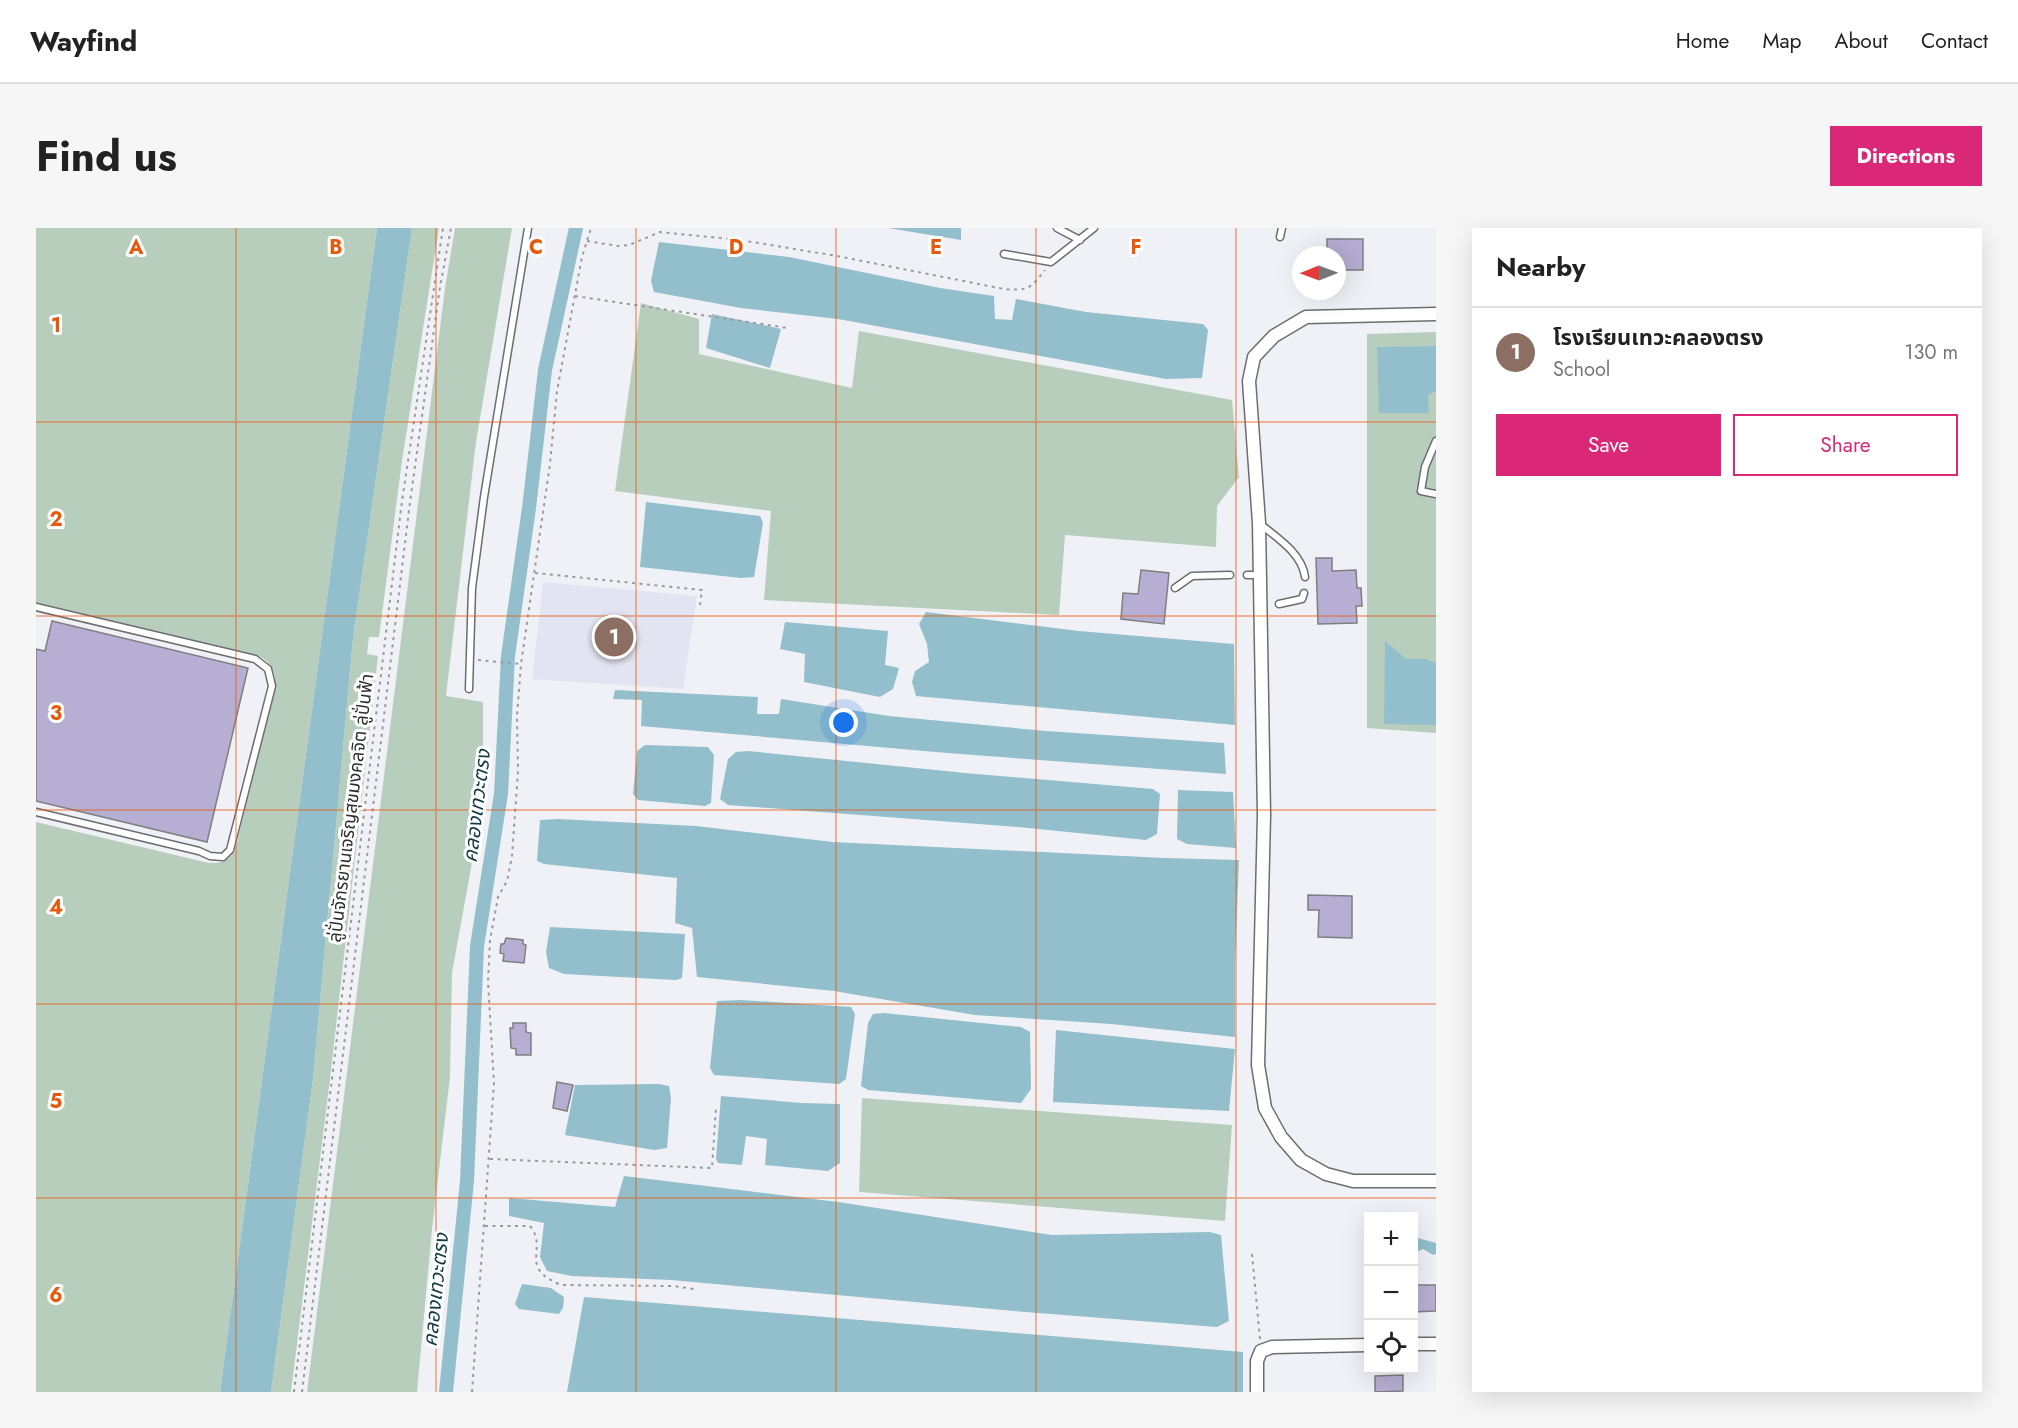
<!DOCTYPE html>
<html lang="en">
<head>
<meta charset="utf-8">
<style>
	:root { --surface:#fff; --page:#f6f6f6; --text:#222; --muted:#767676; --line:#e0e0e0; --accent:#db2777 }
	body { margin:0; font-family:Jost,"Noto Sans Thai",sans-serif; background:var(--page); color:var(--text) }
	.controls { position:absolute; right:18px; bottom:18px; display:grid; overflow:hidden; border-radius:0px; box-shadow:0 6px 24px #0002 }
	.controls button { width:54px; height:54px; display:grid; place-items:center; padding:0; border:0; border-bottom:2px solid var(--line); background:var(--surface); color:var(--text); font:30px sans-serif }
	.compass { position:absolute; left:1256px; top:18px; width:54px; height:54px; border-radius:50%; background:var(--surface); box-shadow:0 6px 24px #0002; rotate:269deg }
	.you { position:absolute; left:808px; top:495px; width:21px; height:21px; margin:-15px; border:4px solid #fff; border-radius:50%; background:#1a73e8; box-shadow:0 0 0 9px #1a73e833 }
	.badge { display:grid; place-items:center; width:39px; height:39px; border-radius:50%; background:var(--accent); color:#fff; font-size:20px; font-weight:700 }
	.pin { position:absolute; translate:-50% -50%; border:3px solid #fff; box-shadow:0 2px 6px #0006 }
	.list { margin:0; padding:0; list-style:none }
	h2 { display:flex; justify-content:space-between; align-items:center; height:78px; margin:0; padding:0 24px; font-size:26px }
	h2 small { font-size:20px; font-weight:400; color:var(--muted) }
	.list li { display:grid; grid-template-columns:39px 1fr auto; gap:18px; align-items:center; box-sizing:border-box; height:90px; padding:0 24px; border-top:2px solid var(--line) }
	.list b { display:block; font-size:22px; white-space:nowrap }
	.list p { margin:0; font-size:20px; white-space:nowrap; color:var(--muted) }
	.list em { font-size:20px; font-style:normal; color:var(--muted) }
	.actions { display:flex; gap:12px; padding:18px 24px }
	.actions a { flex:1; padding:14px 0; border:2px solid var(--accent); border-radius:0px; text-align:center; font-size:21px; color:var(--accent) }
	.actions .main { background:var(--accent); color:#fff }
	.icon { flex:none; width:33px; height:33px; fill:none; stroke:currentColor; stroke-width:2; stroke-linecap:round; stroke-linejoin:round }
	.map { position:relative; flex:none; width:1400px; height:1164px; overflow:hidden; border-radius:0px }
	header { display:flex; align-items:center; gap:36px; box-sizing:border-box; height:84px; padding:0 30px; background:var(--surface); border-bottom:2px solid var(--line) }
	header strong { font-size:28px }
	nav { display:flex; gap:33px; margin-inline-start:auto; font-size:21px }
	.intro { display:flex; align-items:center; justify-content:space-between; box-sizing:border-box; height:144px; padding:0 36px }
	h1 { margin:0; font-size:42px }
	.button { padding:15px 27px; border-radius:0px; background:var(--accent); color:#fff; font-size:21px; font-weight:700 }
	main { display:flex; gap:36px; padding:0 36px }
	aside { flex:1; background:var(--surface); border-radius:0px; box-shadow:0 6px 24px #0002 }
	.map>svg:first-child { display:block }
	.built { fill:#e2e5f1 }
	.green { fill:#b8cebd }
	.water { fill:#92bfcb }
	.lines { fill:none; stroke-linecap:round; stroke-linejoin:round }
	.canal { stroke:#92bfcb; stroke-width:14 }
	.building { fill:#b6afd3; stroke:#7f7e82; stroke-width:1.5 }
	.lane-casing { stroke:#6c6d71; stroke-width:9 }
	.street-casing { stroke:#6c6d71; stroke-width:15 }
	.path { stroke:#999a9d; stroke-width:2; stroke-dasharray:3 4.5; stroke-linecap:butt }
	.lane { stroke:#fff; stroke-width:6 }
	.street { stroke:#fff; stroke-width:12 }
	.grid { fill:none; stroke:#e8590c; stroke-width:1.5; stroke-opacity:0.55 }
	.labels { text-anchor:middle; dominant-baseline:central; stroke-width:6; stroke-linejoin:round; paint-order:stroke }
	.street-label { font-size:18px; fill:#2c2d2f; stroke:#fff }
	.water-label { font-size:20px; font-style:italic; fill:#103a44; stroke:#fff }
	.grid-label { font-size:20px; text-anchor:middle; font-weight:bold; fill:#e8590c; stroke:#fff; stroke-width:6; stroke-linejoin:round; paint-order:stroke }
</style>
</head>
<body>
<header>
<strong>Wayfind</strong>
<nav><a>Home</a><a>Map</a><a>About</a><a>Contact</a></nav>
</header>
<div class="intro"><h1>Find us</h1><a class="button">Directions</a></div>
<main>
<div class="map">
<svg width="1400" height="1164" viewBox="0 0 1400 1164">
	<rect width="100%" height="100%" fill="#f0f1f6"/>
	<!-- built -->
	<polygon class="built" points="507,354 661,368 647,461 496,451"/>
	<!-- green -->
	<g class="green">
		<path d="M0,0H341L184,1164H0V594L173,635C185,635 192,634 199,623L239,453C238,441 236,436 225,429L0,375Z"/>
		<polygon points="376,0 403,0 366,233 343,409 333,409 331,426 342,428 294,851 255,1164 235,1164 277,851 317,410"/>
		<polygon points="419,0 476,0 440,214 410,468 447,474 447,521 437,629 416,745 414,849 396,1001 381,1164 271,1164 409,60"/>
		<polygon points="605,75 663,91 663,126 816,160 823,103 1196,172 1203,249 1181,278 1180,319 1029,307 1023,387 728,372 735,283 579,263"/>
		<polygon points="1400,104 1400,505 1331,500 1331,106"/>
		<polygon points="826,870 1196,897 1189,993 823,964"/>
	</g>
	<!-- water -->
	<g class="water">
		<polygon points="341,0 376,0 317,410 277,851 235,1164 184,1164"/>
		<polygon points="852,0 925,0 925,12"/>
		<polygon points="623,14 753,29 904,60 958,68 959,91 976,92 980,71 1050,84 1167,96 1172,102 1166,150 1130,151 802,91 705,80 618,64 615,53"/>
		<polygon points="676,86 745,101 734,140 670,120"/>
		<polygon points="1400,118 1400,163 1392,167 1393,185 1343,185 1341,119"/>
		<polygon points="610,274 724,288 727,295 718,349 705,350 604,339"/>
		<polygon points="890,384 1043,403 1198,416 1199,497 880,468 876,454 879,443 893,434 891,416 883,396"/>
		<polygon points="749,394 852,403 849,437 863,440 857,461 844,469 768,454 769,426 744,421"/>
		<polygon points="1349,413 1370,431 1390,431 1400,435 1400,497 1348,496"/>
		<polygon points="579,462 722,469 721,486 743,486 745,471 853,488 1010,503 1188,515 1190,546 911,525 605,498 606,472 577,471"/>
		<polygon points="609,517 672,519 678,527 675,575 669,578 602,572 597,566 601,523"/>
		<polygon points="712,523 929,545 1117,561 1124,566 1121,606 1110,612 983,599 692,577 684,571 692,531 700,524"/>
		<polygon points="1142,562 1197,564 1200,620 1151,616 1141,611"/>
		<polygon points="522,591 660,598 797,614 1129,630 1203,632 1199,731 1199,809 1075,796 939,787 798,763 661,749 656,700 639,695 641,650 508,636 501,633 504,592"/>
		<polygon points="514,699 649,706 646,750 640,752 528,746 513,740 510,724"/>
		<polygon points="705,772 815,779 819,786 810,851 803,856 678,847 674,840 681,773"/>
		<polygon points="848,785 985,799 994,804 995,861 985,875 832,862 825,858 832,795 837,786"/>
		<polygon points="1020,802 1199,821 1193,883 1017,874"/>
		<polygon points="623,856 633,858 635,870 631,920 618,922 529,907 539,857"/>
		<polygon points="685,868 765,875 804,876 804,935 792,943 729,937 731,911 710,908 706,937 682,935 680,931"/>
		<polygon points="588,948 802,974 1016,1007 1174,1004 1185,1007 1193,1093 1181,1099 978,1083 635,1052 536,1048 511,1043 504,1029 508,995 473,988 473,970 579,979"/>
		<polygon points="1382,1010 1400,1015 1400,1026 1397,1027 1387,1021 1378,1025 1378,1014"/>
		<polygon points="486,1056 515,1060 528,1069 527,1080 523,1086 483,1081 479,1076"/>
		<polygon points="548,1069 1207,1124 1207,1164 531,1164"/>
	</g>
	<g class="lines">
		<!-- canal -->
		<polyline class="canal" points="410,1164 431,953 441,718 465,566 472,428 493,280 509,142 540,0"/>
	</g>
	<!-- building -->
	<g class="building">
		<polygon points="1291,11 1327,11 1327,42 1301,42 1301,27 1291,27"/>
		<polygon points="1280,330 1296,330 1296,343 1320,342 1321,360 1325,360 1326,378 1320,378 1321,395 1282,396"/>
		<polygon points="1105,342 1133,345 1128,396 1085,391 1087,365 1102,366"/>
		<polygon points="16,393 212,440 171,614 0,573 0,421 9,423"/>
		<polygon points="1272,667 1316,668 1316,710 1282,709 1283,682 1272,682"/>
		<polygon points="470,710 487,712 487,716 490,717 488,735 467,733 468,726 464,725 465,716 468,716"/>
		<polygon points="477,795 490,795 490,804 495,805 495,827 480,827 480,821 475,820 474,800 477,800"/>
		<polygon points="521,854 537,857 531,883 517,880"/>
		<polygon points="1377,1057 1400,1057 1400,1083 1377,1084"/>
		<polygon points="1367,1147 1367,1163 1339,1164 1339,1148"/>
	</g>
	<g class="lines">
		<!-- lane casing -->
		<g class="lane-casing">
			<g id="lane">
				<polyline points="1021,0 1044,12"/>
				<polyline points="1244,9 1246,0"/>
				<polyline points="968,26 1015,34 1058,0"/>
				<polyline points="1400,213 1389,239 1385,263 1400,266"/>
				<path d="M1223,295C1241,310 1266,325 1269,349"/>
				<polyline points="1211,347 1224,347"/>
				<polyline points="1139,360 1156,348 1194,347"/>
				<polyline points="1243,376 1266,371 1268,365"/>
				<polyline points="0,379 219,431 232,441 236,458 194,622 187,629 174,628 163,623 0,584"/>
				<polyline points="433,461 436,360 448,269 492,0"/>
			</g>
		</g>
		<!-- street casing -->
		<g class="street-casing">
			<g id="street">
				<polyline points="1400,86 1270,89 1238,108 1218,129 1213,153 1223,295 1228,587 1222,837 1229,880 1245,909 1265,932 1290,946 1317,953 1400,953"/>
				<polyline points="1378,1116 1400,1116"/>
				<polyline points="1221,1164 1221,1133 1225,1123 1236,1119 1332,1117"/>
			</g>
		</g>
		<!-- path -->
		<g class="path">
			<path d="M551,13L582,18L593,17L624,4L704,12L801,28L968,61C992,63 994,61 1009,42"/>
			<polyline points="539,68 752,100"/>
			<polyline points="499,345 666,362 664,377"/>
			<polyline points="442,432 484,436"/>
			<polyline points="454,931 676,940 680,879"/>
			<path d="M449,998H494C513,1021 481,1039 525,1057L637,1058L658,1061"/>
			<polyline points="1216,1026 1224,1111"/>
			<polyline points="258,1164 366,273 407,0"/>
			<polyline points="266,1164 374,274 404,59 415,0"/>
			<polyline points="436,1164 458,855 452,754 454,712 462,669 471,653 476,628 482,543 481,488 485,436 514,236 521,163 546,29 555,0"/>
		</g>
		<!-- lane -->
		<use href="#lane" class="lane"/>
		<!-- street -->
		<use href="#street" class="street"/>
	</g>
	<!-- grid -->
	<path class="grid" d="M200,0V1164M400,0V1164M600,0V1164M800,0V1164M1000,0V1164M1200,0V1164M0,194H1400M0,388H1400M0,582H1400M0,776H1400M0,970H1400"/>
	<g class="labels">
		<!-- street labels -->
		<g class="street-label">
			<text transform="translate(315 580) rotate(-83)">ลู่ปั่นจักรยานเจริญสุขมงคลจิต ลู่ปั่นฟ้า</text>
		</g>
		<!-- water labels -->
		<g class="water-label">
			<text transform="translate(441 578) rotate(-83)">คลองเทวะตรง</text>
			<text transform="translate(400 1062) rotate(-84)">คลองเทวะตรง</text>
		</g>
	</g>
	<g class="grid-label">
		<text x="100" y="26">A</text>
		<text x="300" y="26">B</text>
		<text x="500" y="26">C</text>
		<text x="700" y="26">D</text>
		<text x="900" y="26">E</text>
		<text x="1100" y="26">F</text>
		<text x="20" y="104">1</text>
		<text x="20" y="298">2</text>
		<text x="20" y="492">3</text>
		<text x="20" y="686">4</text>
		<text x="20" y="880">5</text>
		<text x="20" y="1074">6</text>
	</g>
</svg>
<div class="controls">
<button>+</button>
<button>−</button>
<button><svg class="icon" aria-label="locate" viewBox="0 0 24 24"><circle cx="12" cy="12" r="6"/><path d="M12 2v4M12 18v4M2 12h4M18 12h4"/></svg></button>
</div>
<svg class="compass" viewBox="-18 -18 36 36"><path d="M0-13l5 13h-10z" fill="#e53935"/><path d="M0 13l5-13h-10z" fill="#767676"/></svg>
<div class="you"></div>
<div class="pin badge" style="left:578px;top:409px;background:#8d6e63">1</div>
</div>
<aside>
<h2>Nearby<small></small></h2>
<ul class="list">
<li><span class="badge" style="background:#8d6e63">1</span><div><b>โรงเรียนเทวะคลองตรง</b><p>School</p></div><em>130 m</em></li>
</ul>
<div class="actions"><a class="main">Save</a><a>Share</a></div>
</aside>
</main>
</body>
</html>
